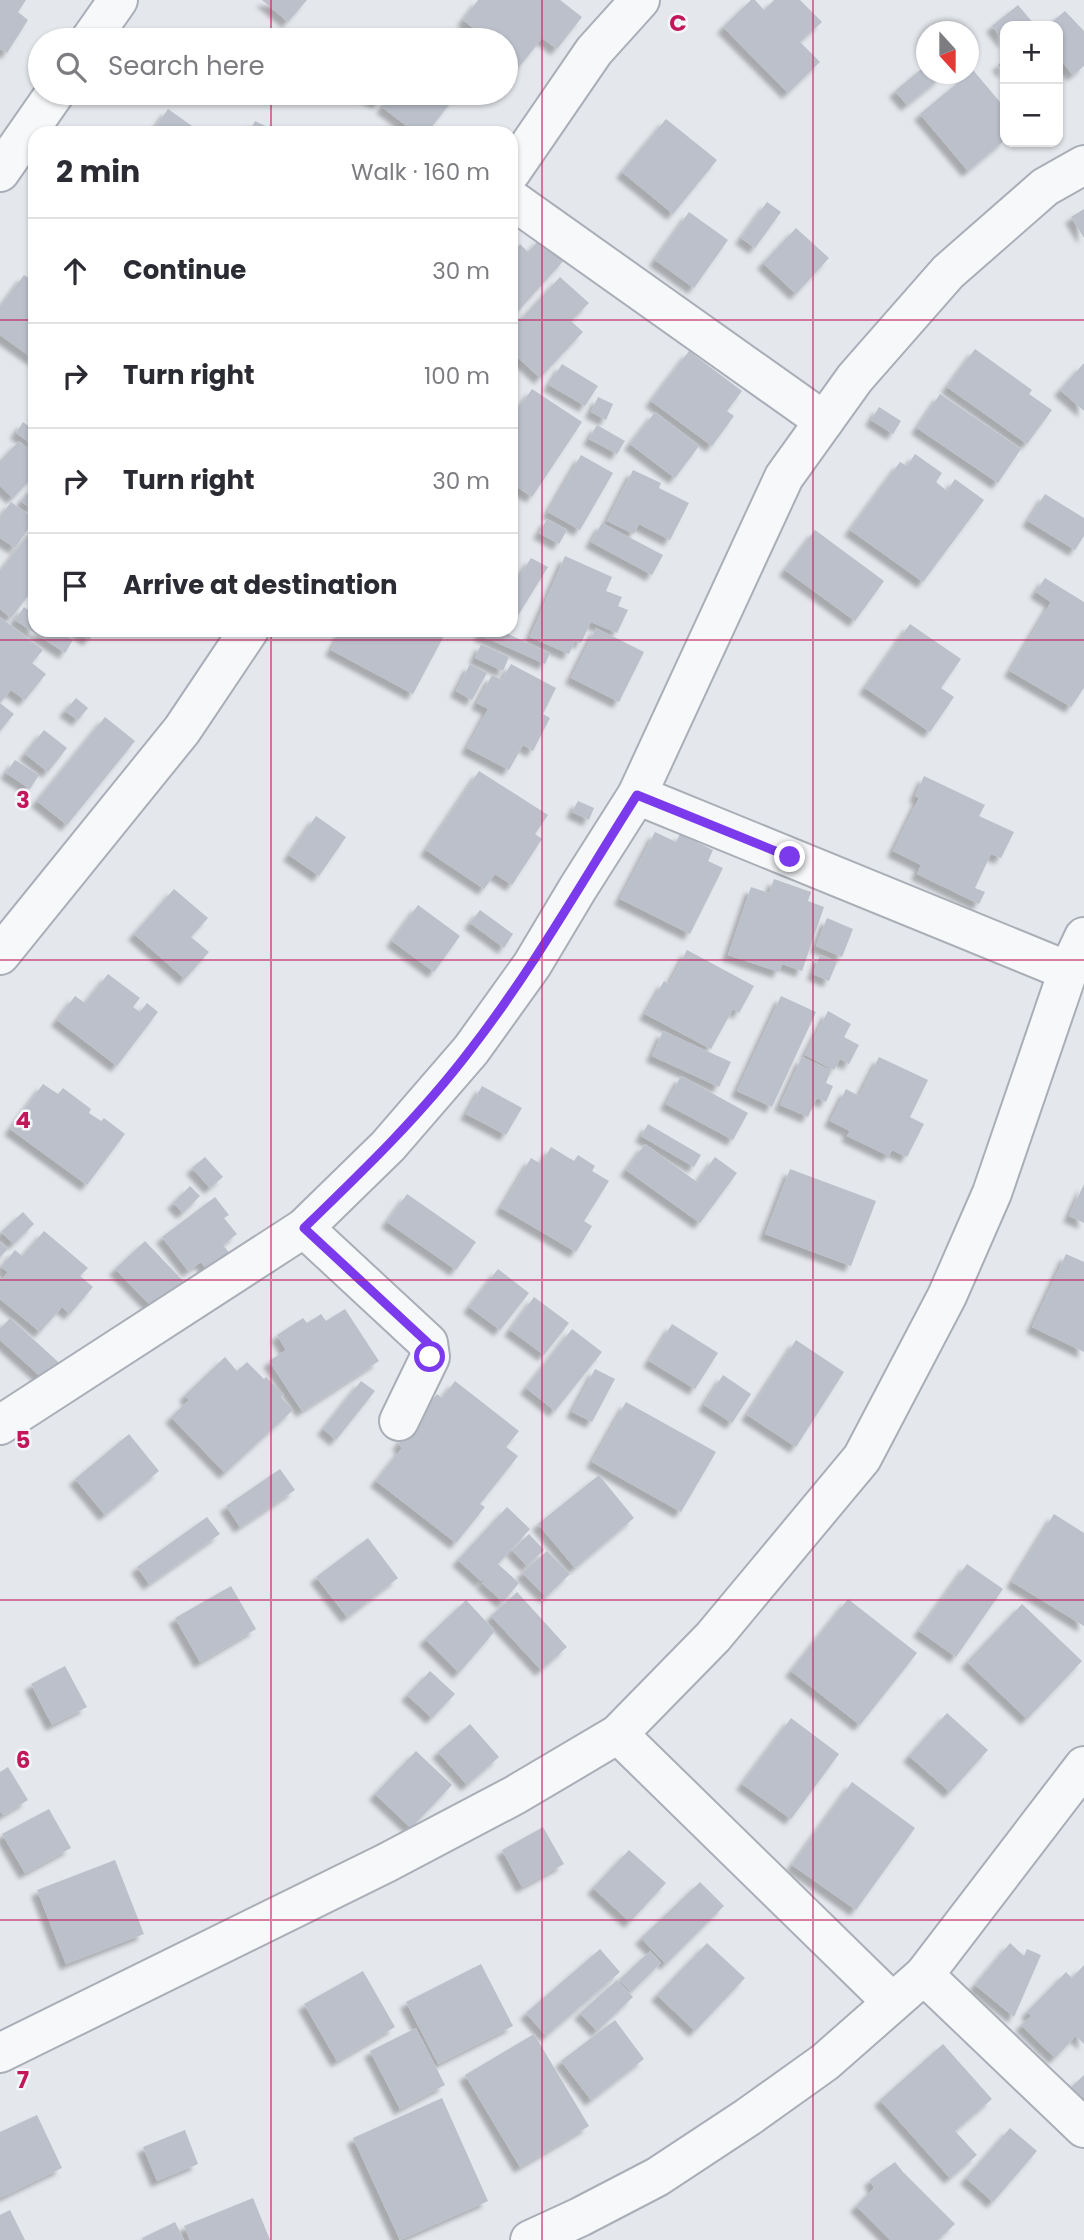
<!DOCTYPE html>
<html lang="en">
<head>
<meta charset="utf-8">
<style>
	:root { --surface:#fff; --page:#f2f2f3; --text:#2b2b33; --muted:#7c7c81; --line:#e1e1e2 }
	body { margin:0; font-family:Poppins,sans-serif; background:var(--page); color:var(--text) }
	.controls { position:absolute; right:21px; top:21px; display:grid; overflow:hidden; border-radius:14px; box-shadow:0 2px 5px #0004 }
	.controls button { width:63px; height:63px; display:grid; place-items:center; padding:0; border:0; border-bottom:2px solid var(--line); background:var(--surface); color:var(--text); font:35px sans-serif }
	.compass { position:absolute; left:916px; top:21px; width:63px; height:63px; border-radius:50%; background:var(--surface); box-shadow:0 2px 5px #0004; rotate:159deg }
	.stop { position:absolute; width:21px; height:21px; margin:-16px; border:5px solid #7c3aed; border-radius:50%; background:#fff }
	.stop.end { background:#7c3aed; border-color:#fff; box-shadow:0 2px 7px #0008 }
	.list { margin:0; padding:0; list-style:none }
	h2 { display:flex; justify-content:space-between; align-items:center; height:91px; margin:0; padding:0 28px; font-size:30px }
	h2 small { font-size:23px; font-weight:400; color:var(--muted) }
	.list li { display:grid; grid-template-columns:46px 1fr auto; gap:21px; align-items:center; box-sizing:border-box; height:105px; padding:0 28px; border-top:2px solid var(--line) }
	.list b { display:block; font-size:26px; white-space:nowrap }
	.list em { font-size:23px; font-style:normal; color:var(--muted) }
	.icon { flex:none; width:38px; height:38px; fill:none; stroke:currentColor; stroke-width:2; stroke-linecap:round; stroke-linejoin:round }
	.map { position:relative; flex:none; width:1084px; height:2240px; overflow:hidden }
	.search { position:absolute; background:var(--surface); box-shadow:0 2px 5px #0004; left:28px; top:28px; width:490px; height:77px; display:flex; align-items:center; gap:18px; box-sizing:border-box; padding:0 24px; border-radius:38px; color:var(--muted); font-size:26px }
	.panel { position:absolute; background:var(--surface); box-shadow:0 2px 5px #0004; left:28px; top:126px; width:490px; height:511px; border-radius:21px }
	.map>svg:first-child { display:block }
	.building { fill:#bbc0ca; filter:url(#shadow) }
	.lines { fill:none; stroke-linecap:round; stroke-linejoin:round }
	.street-casing { stroke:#a9aeb7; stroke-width:42 }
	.street { stroke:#f7f8fa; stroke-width:38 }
	.route { stroke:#7c3aed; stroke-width:9 }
	.grid { fill:none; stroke:#c2185b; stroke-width:2; stroke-opacity:0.55 }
	.grid-label { font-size:23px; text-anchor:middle; font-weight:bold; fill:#c2185b; stroke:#f4f6f9; stroke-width:5; stroke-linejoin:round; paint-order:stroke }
</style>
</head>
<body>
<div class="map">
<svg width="1084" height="2240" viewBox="0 0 1084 2240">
	<defs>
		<filter id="shadow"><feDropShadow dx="-6" dy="6" stdDeviation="2" flood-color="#0004"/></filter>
	</defs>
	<rect width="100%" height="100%" fill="#e4e7ec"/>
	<!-- building -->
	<g class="building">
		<polygon points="0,0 26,0 18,12 28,20 7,53 0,49"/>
		<polygon points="262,0 307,0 288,22"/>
		<polygon points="478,0 560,0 582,17 557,49 542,38 521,65 506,53 506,40 489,40 463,20"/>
		<polygon points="751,0 755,0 764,10 774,0 800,0 822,22 800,42 820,62 788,93 723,27"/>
		<polygon points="1018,5 1034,24 1031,26 1005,26 1005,43 992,26"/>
		<polygon points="1065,11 1084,31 1084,66 1073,75 1058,57 1058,26 1047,26"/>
		<polygon points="1005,59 1005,73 998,65"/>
		<polygon points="926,65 926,74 939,74 942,77 907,105 895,91"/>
		<polygon points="973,70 1005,108 1005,140 968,171 920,114"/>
		<polygon points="360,93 384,93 379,103"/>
		<polygon points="393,93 449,93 455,97 427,133 416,133 382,107"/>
		<polygon points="168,109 202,133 151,133"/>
		<polygon points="666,119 717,160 673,214 622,172"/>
		<polygon points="255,121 280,133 249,133"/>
		<polygon points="767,202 781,212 755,248 741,238"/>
		<polygon points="1084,209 1084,238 1071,217"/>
		<polygon points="689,212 728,240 694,288 655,260"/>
		<polygon points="796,228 829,258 796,294 763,263"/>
		<polygon points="541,238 565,259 511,319 511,255 520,244 528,252"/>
		<polygon points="24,275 35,282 35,360 0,335 0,307"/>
		<polygon points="560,277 589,303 571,321 583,332 540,378 511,351 511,330"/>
		<polygon points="975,349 1032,390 1029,394 1052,410 1027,444 947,387"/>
		<polygon points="689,351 742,391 727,411 734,416 712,446 651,401"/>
		<polygon points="1084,363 1084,411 1060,390"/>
		<polygon points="562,364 598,386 585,406 549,385"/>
		<polygon points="532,389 582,422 532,497 511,483 511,420"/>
		<polygon points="940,394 1021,449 998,483 917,428"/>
		<polygon points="598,397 613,404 606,420 591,412"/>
		<polygon points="879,407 901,421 893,434 871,420"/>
		<polygon points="655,412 699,446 675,478 630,444"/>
		<polygon points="23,422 35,431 35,446 16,433"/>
		<polygon points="597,425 625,441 617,454 589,439"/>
		<polygon points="19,441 35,455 35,475 13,498 0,486 0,461"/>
		<polygon points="915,454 942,473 936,482 947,491 955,479 984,500 923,582 850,530 900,462 907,466"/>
		<polygon points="581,455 613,473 580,530 548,512"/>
		<polygon points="633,470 661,483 659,488 689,503 670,540 639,524 634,534 607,521"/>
		<polygon points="35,485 35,504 31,509 21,501"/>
		<polygon points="1045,494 1084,518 1084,536 1075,550 1028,521"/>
		<polygon points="11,502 35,519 15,548 0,538 0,517"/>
		<polygon points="547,519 567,530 559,544 539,533"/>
		<polygon points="602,523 663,555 652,575 591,542"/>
		<polygon points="35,527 35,587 11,618 0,609 0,571"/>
		<polygon points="815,530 884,581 855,621 785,570"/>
		<polygon points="565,556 612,577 606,591 622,597 618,606 628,610 617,633 591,622 581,643 575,641 569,654 530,637"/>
		<polygon points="531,558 548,567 514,622 511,620 511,590"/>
		<polygon points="1045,578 1084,602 1084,688 1071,707 1010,671 1051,602 1036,592"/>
		<polygon points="24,607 35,615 35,630 58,630 73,640 65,653 15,620"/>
		<polygon points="0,617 43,650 32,663 46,674 25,700 11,690 0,703 14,714 0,731"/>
		<polygon points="910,624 961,659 941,688 954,697 930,732 865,688"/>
		<polygon points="596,628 644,652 619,702 571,678"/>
		<polygon points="75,630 96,630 89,640"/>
		<polygon points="342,630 442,630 446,632 413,694 331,650"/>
		<polygon points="482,630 499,630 550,653 545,664 480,635"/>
		<polygon points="481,644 509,657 503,671 475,658"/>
		<polygon points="470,664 487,673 472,700 456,691"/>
		<polygon points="511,664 556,688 543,714 550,718 533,751 523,745 509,770 467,748 488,709 477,703 492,675 502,680"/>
		<polygon points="76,698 88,708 78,720 65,711"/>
		<polygon points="105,717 135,741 67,825 37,801"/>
		<polygon points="44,730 67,748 48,772 25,754"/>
		<polygon points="15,760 39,775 30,789 6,773"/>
		<polygon points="479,771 548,815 535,834 542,839 512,885 495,874 484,889 426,850"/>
		<polygon points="924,776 985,805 979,816 1014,832 1001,858 991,854 975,888 985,892 979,904 917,874 921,865 893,851 919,798 915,796"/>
		<polygon points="578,801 594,808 589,820 572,812"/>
		<polygon points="316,816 346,837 319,876 289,855"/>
		<polygon points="655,832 676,842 680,834 713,850 708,861 723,868 690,934 620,899"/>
		<polygon points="774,879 811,892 808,901 824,907 802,971 782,964 779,972 728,955 751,887 769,893"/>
		<polygon points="174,889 208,918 191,937 209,952 185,979 134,934"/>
		<polygon points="418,905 460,936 434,972 392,941"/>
		<polygon points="480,910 513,934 504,948 470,923"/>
		<polygon points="827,918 853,929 842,957 816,946"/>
		<polygon points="687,950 754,986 739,1013 733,1009 711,1049 645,1014 664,981 669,984"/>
		<polygon points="820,955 837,962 829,981 813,974"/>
		<polygon points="108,974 140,998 133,1007 140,1012 147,1003 158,1012 117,1066 57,1020 75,996 85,1003"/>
		<polygon points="781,996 816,1012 772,1107 737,1091"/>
		<polygon points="828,1011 851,1024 844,1037 859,1045 849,1064 840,1059 834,1070 805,1055"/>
		<polygon points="663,1031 731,1062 719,1087 652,1056"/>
		<polygon points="802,1057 831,1070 826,1083 833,1086 826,1102 817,1098 808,1117 780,1105"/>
		<polygon points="879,1057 928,1080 910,1117 924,1124 907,1157 892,1150 889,1156 847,1136 850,1131 830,1121 846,1089 859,1096"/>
		<polygon points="681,1076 748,1113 733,1140 666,1104"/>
		<polygon points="43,1084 58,1094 63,1088 91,1109 89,1113 101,1121 104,1118 125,1134 87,1185 10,1129"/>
		<polygon points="482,1086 522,1108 506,1135 466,1114"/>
		<polygon points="648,1124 701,1155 694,1167 641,1136"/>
		<polygon points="645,1144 697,1182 715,1157 737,1173 700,1223 626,1170"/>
		<polygon points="551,1147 574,1161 578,1155 595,1166 592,1171 609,1181 584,1221 592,1226 576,1252 501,1208 531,1158 541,1164"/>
		<polygon points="205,1157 223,1177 210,1188 192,1168"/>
		<polygon points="790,1169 876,1201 851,1266 765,1234"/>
		<polygon points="1084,1184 1084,1223 1069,1216"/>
		<polygon points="190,1186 200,1196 183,1213 173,1203"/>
		<polygon points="407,1194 476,1242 456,1270 387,1222"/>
		<polygon points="215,1197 229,1215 224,1218 237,1234 223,1245 232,1256 209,1273 201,1262 188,1271 162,1237"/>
		<polygon points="23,1212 34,1224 14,1244 1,1232"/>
		<polygon points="44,1231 88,1268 80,1276 93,1287 70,1314 62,1307 40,1332 0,1299 0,1282 8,1272 1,1267 15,1250 22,1256"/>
		<polygon points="145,1241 188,1286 159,1314 115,1269"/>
		<polygon points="0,1242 8,1249 0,1257"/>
		<polygon points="1066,1254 1084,1262 1084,1352 1032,1327"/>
		<polygon points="498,1269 529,1293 500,1330 469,1307"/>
		<polygon points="534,1297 569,1323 544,1355 510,1330"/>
		<polygon points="345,1309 379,1361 302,1411 269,1361 286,1350 277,1335 303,1318 307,1323 321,1314 326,1321"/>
		<polygon points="10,1318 67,1370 52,1387 0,1340 0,1329"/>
		<polygon points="672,1324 718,1353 695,1389 649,1361"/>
		<polygon points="572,1329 602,1352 555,1411 526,1388"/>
		<polygon points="796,1340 844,1372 796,1447 747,1415"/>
		<polygon points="225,1357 237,1371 247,1362 264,1379 266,1377 284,1395 281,1397 293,1410 225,1473 171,1417 189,1400 185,1395"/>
		<polygon points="595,1369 615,1379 592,1422 572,1412"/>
		<polygon points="723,1375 751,1394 732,1423 704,1405"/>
		<polygon points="361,1381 375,1391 336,1440 323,1429"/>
		<polygon points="455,1381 519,1431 506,1447 518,1456 480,1504 485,1507 456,1543 376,1481 402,1448 398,1444 437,1394 442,1398"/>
		<polygon points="626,1402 716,1452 681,1512 592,1462"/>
		<polygon points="129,1434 159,1471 105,1515 75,1479"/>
		<polygon points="280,1469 295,1490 240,1527 226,1506"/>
		<polygon points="599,1475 634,1518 575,1568 538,1524"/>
		<polygon points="507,1507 530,1529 498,1564 519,1583 503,1602 482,1583 490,1574 481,1581 458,1560"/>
		<polygon points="1054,1514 1084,1533 1084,1626 1012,1582"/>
		<polygon points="207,1517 220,1534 149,1584 137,1567"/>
		<polygon points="529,1534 544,1550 527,1566 512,1550"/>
		<polygon points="368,1538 398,1578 347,1617 316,1577"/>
		<polygon points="547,1551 570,1574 546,1597 522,1573"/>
		<polygon points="967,1564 1003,1589 956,1657 919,1631"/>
		<polygon points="231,1586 256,1629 200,1662 175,1618"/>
		<polygon points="517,1592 567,1647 541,1670 491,1616"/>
		<polygon points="848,1599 917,1653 860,1725 791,1671"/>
		<polygon points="466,1600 495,1631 459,1673 425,1639"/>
		<polygon points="1022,1604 1082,1661 1027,1719 967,1662"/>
		<polygon points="65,1666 87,1707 52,1725 31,1684"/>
		<polygon points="430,1671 455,1694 432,1718 407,1695"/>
		<polygon points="947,1713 988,1750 950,1792 909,1756"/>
		<polygon points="791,1718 839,1754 791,1819 742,1784"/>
		<polygon points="470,1724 499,1757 467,1785 438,1752"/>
		<polygon points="416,1751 452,1785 411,1828 375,1794"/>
		<polygon points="8,1767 28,1800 3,1815 0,1811 0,1772"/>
		<polygon points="852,1782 915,1828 856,1910 792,1865"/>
		<polygon points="49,1809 71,1848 25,1873 2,1834"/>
		<polygon points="543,1827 564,1864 522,1887 502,1850"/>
		<polygon points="629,1850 666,1883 630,1922 593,1888"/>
		<polygon points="115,1860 144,1934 66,1964 37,1890"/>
		<polygon points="700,1882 724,1906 666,1964 641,1938"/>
		<polygon points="707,1943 745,1978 695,2031 657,1995"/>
		<polygon points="1010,1943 1024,1956 1027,1949 1041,1955 1014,2017 975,1985"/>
		<polygon points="600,1949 620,1972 546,2036 526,2013"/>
		<polygon points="650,1951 661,1963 631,1992 619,1980"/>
		<polygon points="481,1964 513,2026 438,2064 406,2002"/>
		<polygon points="1084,1965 1084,2044 1076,2036 1055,2058 1021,2025 1031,2016 1027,2012 1066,1972 1072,1978"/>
		<polygon points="363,1971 395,2027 337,2061 304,2004"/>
		<polygon points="617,1980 633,1997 597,2031 580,2013"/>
		<polygon points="615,2020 644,2059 591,2100 561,2061"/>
		<polygon points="416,2028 445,2085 400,2109 370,2051"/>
		<polygon points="534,2034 589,2126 520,2167 465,2075"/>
		<polygon points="943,2044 992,2099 955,2131 977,2155 950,2178 880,2100"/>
		<polygon points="1084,2075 1084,2116 1064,2094"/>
		<polygon points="442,2098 488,2201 400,2240 353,2138"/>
		<polygon points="37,2115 62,2168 0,2198 0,2132"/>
		<polygon points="1010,2128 1037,2151 993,2202 966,2178"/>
		<polygon points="185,2130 198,2164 157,2181 143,2147"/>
		<polygon points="895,2162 903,2172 955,2224 938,2240 890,2240 856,2206 874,2188 870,2180"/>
		<polygon points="253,2198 270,2240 190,2240 184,2226"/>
		<polygon points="10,2210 25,2240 0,2240 0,2215"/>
		<polygon points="175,2222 184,2240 143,2240 142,2238"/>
	</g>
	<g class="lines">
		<!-- street casing -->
		<g class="street-casing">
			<g id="street">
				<polyline points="90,40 118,0"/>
				<polyline points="0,172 55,93"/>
				<polyline points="511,172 594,51 640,0"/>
				<polyline points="511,199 824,421"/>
				<polyline points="637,795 1068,971"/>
				<polyline points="0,955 182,730 249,630"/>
				<polyline points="304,1228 428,1343 430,1357 399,1421"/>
				<polyline points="0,1425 304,1228 388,1146 471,1050 532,965 578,888 637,795 784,477 855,378 948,272 1045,187 1084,165"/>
				<polyline points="618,1734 892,2002"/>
				<polyline points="924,1975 1084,2128"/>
				<polyline points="0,2053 386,1863 515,1795 618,1734 713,1637 862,1458 947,1296 992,1193 1068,971 1084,937"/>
				<polyline points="530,2240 580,2217 657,2177 748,2117 825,2062 924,1975 1084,1766"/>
			</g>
		</g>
		<!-- street -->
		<use href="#street" class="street"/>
	</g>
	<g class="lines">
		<!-- route -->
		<path class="route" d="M430,1357L428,1343L304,1228C363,1171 422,1114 471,1049C533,969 583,880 637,795L790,857"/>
	</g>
	<!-- grid -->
	<path class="grid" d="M271,0V40M542,0V2240M813,0V2240M271,93V133M0,320H35M511,320H1084M271,630V2240M0,640H1084M0,960H1084M0,1280H1084M0,1600H1084M0,1920H1084"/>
	<g class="grid-label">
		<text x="678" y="31">C</text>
		<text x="23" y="808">3</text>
		<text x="23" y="1128">4</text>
		<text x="23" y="1448">5</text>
		<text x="23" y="1768">6</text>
		<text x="23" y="2088">7</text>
	</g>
</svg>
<div class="controls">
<button>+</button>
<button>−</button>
</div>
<svg class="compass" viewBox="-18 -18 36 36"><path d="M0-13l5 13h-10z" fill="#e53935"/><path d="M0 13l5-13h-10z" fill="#7c7c81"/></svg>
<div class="stop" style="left:430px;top:1357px"></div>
<div class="stop end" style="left:790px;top:857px"></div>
<div class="search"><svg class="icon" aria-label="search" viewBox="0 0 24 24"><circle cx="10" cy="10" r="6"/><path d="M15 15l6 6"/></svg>Search here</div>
<section class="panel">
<h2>2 min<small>Walk · 160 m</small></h2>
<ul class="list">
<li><svg class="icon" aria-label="ahead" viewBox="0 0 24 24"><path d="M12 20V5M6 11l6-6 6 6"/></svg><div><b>Continue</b></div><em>30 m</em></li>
<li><svg class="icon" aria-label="right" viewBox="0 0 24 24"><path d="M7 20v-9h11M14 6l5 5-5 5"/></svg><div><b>Turn right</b></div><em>100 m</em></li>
<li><svg class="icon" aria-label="right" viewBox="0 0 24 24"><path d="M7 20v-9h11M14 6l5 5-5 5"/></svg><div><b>Turn right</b></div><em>30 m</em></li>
<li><svg class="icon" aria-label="arrive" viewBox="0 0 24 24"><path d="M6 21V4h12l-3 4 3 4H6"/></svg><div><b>Arrive at destination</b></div></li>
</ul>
</section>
</div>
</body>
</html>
